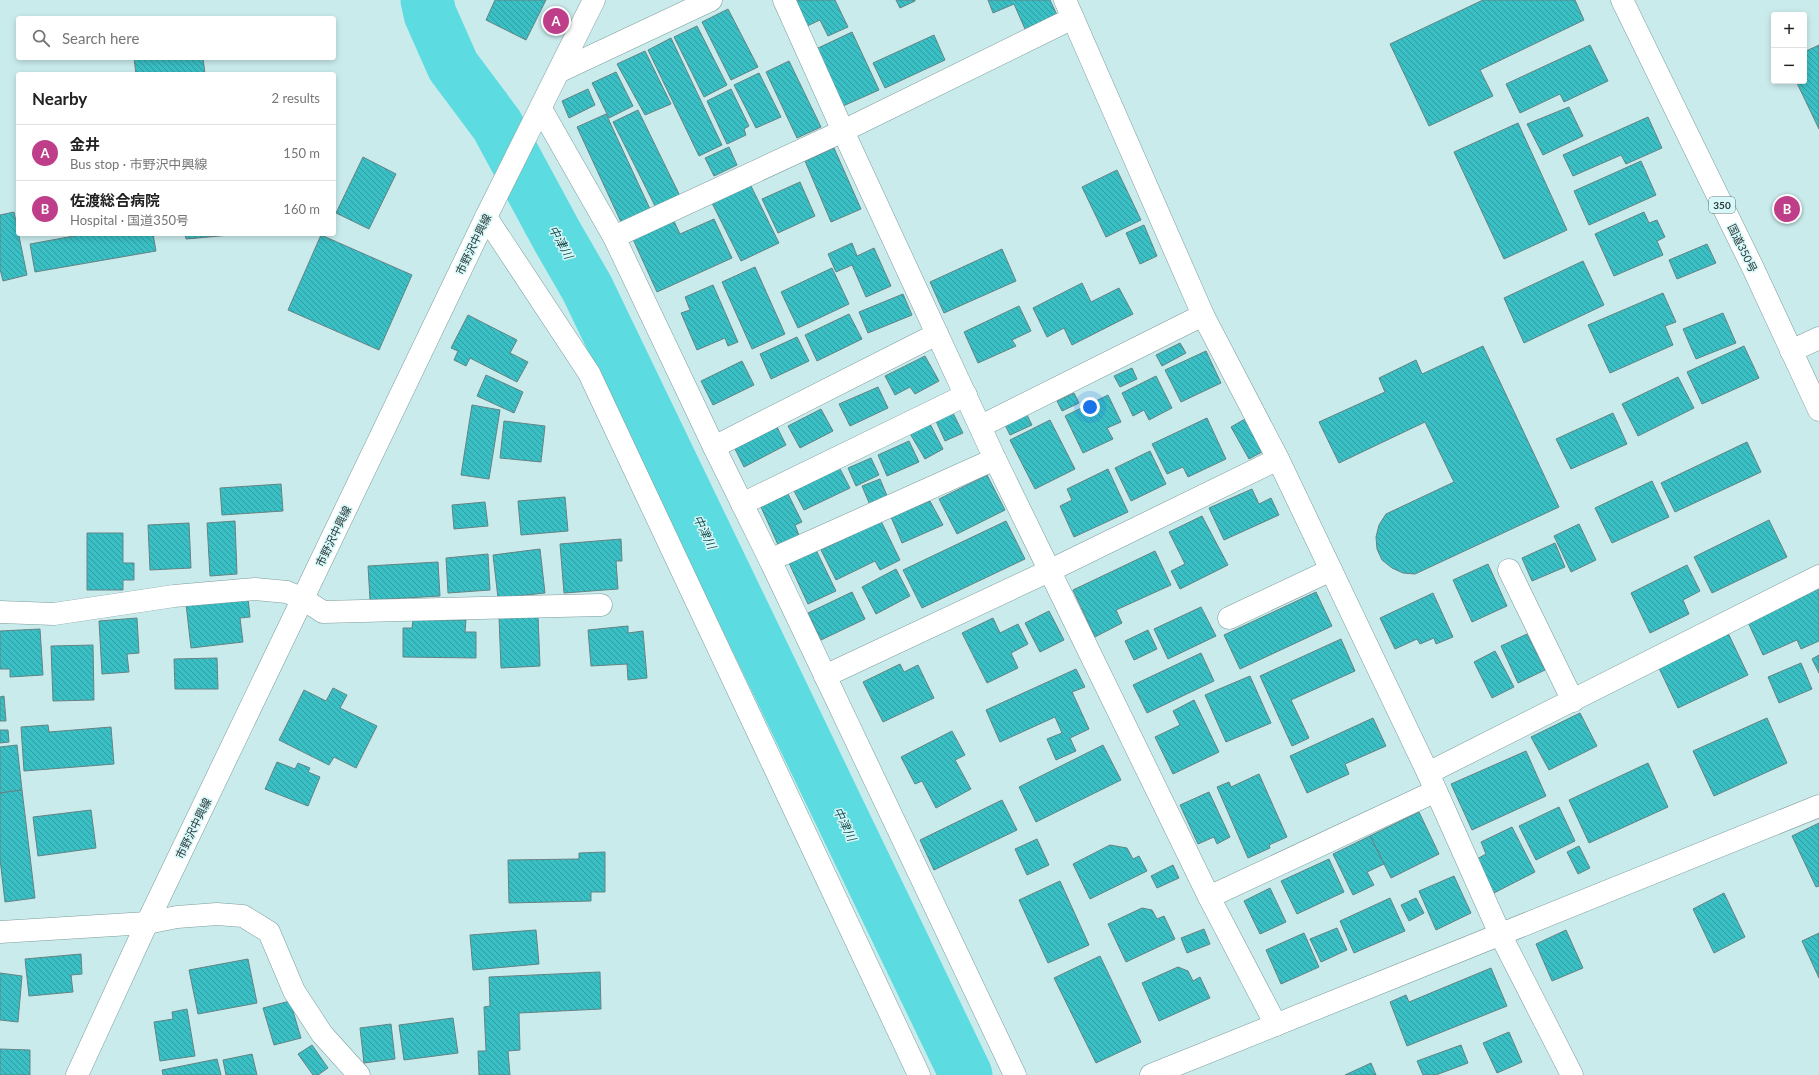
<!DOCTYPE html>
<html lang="en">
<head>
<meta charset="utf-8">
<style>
	:root { --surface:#fff; --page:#f6f6f6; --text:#222; --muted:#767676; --line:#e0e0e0; --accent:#bf3e89 }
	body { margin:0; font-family:Lato,"Noto Sans JP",sans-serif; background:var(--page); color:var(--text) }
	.controls { position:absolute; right:12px; top:12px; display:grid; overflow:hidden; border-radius:4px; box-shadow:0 2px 6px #0003 }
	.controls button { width:36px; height:36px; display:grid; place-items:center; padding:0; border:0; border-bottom:1px solid var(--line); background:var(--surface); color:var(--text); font:20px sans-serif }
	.you { position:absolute; left:1090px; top:407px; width:14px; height:14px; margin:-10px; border:3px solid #fff; border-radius:50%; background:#1a73e8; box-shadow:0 0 0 6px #1a73e833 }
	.badge { display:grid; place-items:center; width:26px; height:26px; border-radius:50%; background:var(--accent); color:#fff; font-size:13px; font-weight:700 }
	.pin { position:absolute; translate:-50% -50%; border:2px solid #fff; box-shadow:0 1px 4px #0006 }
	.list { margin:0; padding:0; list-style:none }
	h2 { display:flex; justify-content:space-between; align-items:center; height:52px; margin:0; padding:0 16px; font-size:17px }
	h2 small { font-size:13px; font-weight:400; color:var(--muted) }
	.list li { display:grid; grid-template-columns:26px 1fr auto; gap:12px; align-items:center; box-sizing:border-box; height:56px; padding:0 16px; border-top:1px solid var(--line) }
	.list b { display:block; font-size:15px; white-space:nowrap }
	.list p { margin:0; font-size:13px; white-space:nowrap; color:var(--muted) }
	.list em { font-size:13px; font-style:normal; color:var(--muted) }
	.icon { flex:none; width:22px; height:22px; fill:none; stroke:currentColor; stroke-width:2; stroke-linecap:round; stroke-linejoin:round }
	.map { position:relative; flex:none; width:1819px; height:1075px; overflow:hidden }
	.search { position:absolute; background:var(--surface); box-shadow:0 2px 6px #0003; left:16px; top:16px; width:320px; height:44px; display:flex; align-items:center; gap:10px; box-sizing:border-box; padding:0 14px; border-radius:4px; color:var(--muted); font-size:15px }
	.panel { position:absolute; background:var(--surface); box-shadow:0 2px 6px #0003; left:16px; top:72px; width:320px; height:164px; border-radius:4px }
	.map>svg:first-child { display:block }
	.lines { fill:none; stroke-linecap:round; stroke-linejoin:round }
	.river { stroke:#5cdbe0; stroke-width:53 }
	.building { fill:url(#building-back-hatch); stroke:#658384 }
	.minor-casing { stroke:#7d9c9c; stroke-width:23 }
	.major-casing { stroke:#7d9c9c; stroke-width:23 }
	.highway-casing { stroke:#7d9c9c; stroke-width:23 }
	.minor { stroke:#fff; stroke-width:22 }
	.major { stroke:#fff; stroke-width:22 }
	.highway { stroke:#fff; stroke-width:22 }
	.labels { text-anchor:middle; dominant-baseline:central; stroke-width:3; stroke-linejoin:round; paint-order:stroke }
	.shield { fill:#d7f8f9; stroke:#5f7272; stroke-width:1 }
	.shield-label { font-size:10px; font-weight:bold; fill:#2b3838 }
	.street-label { font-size:11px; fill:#2b3838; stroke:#d7f8f9 }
	.water-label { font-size:12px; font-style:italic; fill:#1c5355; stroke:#d7f8f9 }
</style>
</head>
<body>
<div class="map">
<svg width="1819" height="1075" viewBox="0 0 1819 1075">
	<defs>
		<pattern id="building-back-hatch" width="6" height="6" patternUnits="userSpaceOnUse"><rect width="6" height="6" fill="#39bfc4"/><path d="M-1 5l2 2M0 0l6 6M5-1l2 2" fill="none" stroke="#309ca0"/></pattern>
	</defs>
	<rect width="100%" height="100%" fill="#caebec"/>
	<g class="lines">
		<!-- river -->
		<polyline class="river" points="427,0 430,14 453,66 497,125 557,236 587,288 966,1075"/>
	</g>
	<!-- building -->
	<g class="building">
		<polygon points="495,0 546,0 526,40 486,20"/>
		<polygon points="792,0 835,0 848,27 828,36 820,20 805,27"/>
		<polygon points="896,0 915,0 915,1 900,8"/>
		<polygon points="988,0 1050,0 1057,15 1025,29 1014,4 993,13"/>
		<polygon points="1483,0 1575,0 1584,20 1480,70 1493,96 1429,126 1390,44"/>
		<polygon points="728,9 758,67 731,80 702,22"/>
		<polygon points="697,26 727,85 704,97 674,37"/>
		<polygon points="852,32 879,90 843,106 816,49"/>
		<polygon points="934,35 945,60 885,88 873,63"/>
		<polygon points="671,38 722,145 699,156 648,50"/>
		<polygon points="1590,45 1608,81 1564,102 1560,94 1520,113 1506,84"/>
		<polygon points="1819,45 1819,129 1796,81 1804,81 1804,52"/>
		<polygon points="645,51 671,104 645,115 617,64"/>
		<polygon points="134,58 203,58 205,74 136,74"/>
		<polygon points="789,61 821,127 797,138 766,72"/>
		<polygon points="616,72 633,106 609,118 592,83"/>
		<polygon points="759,73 781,117 756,128 734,85"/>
		<polygon points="588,89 595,105 569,118 562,101"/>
		<polygon points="731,89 749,126 744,129 746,135 727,144 707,101"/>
		<polygon points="1569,107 1583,136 1543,155 1527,124"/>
		<polygon points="638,110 680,196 656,208 613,122"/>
		<polygon points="606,114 650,209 621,222 577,127"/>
		<polygon points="1648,117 1662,148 1626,164 1621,155 1573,176 1563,155"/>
		<polygon points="1518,123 1567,230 1504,259 1454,152"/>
		<polygon points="729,147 737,165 714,176 705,158"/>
		<polygon points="834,148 861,209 831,222 805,161"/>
		<polygon points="363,157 396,174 369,229 336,213"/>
		<polygon points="1641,161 1656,195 1589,225 1574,191"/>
		<polygon points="1117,170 1141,220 1106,237 1082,187"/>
		<polygon points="800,182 815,216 778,233 762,199"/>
		<polygon points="750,184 779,243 741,261 712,203"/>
		<polygon points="14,212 27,275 3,281 0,269 0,215"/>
		<polygon points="1644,212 1649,223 1657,220 1665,237 1657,241 1663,255 1614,276 1595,234"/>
		<polygon points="673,219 680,234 714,219 732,258 657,292 632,237"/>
		<polygon points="1144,225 1157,256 1140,264 1126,233"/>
		<polygon points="85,234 153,234 156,251 35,272 30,244"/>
		<polygon points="185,234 230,234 230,235 186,239"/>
		<polygon points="321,235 412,275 379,350 288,310"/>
		<polygon points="852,243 857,256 874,248 891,286 866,297 852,265 836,272 828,254"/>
		<polygon points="1707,244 1716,263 1677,279 1669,260"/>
		<polygon points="1002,249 1016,281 944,313 930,282"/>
		<polygon points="1583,261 1604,305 1524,343 1504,298"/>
		<polygon points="755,267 785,334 752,349 722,282"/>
		<polygon points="832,268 849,304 798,328 781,292"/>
		<polygon points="1082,283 1091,302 1119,288 1133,314 1072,345 1064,328 1047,337 1033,308"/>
		<polygon points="713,285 738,342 728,346 725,338 697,350 681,313 690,310 685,297"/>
		<polygon points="1663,293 1676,322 1665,326 1673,345 1610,373 1588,325"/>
		<polygon points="903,294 912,315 868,333 859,312"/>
		<polygon points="1019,306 1031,331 1012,340 1016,346 978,363 964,332"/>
		<polygon points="1723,313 1736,343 1696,359 1683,329"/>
		<polygon points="849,314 862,339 817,361 805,335"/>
		<polygon points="468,315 517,340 510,353 528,362 517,382 470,358 466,366 454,360 458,351 451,348"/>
		<polygon points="797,337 809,361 771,379 760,354"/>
		<polygon points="1180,343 1186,353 1162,366 1156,355"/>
		<polygon points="1483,346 1559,507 1415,574 1403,573 1392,568 1382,560 1377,549 1376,537 1379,525 1386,514 1454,482 1425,422 1339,463 1319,422 1385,392 1379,378 1416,360 1422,374"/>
		<polygon points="1744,346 1759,378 1702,404 1687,372"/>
		<polygon points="1206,351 1221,383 1181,402 1165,370"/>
		<polygon points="925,356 939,381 915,394 910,387 895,395 885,376"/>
		<polygon points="742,361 754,385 713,405 701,381"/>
		<polygon points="1132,368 1137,379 1120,387 1114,376"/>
		<polygon points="486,375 523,392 514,413 477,396"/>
		<polygon points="1156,376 1172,408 1149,420 1144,410 1133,416 1122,393"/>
		<polygon points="1678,377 1694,408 1638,436 1622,404"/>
		<polygon points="878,387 888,408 850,426 839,404"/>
		<polygon points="1074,393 1079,403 1062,411 1057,401"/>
		<polygon points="1108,395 1121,422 1107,428 1113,439 1083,453 1065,416"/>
		<polygon points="472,405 500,410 489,479 461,475"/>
		<polygon points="821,409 833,431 800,448 788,426"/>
		<polygon points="953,413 963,433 945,441 936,421"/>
		<polygon points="1613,413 1627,444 1571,469 1556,439"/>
		<polygon points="1027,415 1032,425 1010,435 1005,425"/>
		<polygon points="1207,418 1226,459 1188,477 1183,467 1167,474 1152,444"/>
		<polygon points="1245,419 1262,452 1249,459 1231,427"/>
		<polygon points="1050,420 1075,469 1035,489 1010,440"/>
		<polygon points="504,421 545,426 541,462 500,458"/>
		<polygon points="929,422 943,449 925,459 909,432"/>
		<polygon points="776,425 786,445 744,467 734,447"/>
		<polygon points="909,441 919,462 887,476 878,455"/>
		<polygon points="1747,442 1761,472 1675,512 1661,483"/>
		<polygon points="1150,451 1166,484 1131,501 1115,468"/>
		<polygon points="871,458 879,475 856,486 848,468"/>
		<polygon points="839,467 850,488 804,510 793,489"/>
		<polygon points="1108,469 1128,512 1074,537 1060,506 1072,500 1067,489"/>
		<polygon points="987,475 1005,510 957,534 939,499"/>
		<polygon points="880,479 888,498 870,505 862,486"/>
		<polygon points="1652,481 1669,517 1612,543 1595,508"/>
		<polygon points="281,484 283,511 222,515 220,488"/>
		<polygon points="1252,489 1259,504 1271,498 1279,515 1224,540 1209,508"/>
		<polygon points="788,494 802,522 795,525 800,538 779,547 761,507"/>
		<polygon points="565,497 568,531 521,535 518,501"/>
		<polygon points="930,501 943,525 902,543 891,517"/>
		<polygon points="485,502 488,526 454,529 452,505"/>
		<polygon points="1202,516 1228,565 1180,589 1171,571 1185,564 1169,532"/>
		<polygon points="1769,520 1787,557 1712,593 1694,557"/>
		<polygon points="235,521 237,574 210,576 207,523"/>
		<polygon points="881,521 900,560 880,570 875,561 836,580 821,550"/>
		<polygon points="1006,521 1025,559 922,608 903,570"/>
		<polygon points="189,523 191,568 150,570 148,525"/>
		<polygon points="1579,524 1596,560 1571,572 1554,536"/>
		<polygon points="87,533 123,533 123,563 134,563 134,580 123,580 123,590 87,590"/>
		<polygon points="621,539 622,561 616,561 618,589 564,593 560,544"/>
		<polygon points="1555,543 1565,567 1532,581 1522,558"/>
		<polygon points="540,549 545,593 498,598 493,555"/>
		<polygon points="816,550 836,591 808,604 789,563"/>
		<polygon points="1155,551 1171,585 1116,610 1122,623 1095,637 1073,590"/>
		<polygon points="488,554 490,590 448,593 446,558"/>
		<polygon points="438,562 440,596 370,600 368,566"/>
		<polygon points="1488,564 1507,606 1472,622 1453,580"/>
		<polygon points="1687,565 1700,591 1683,600 1689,614 1650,633 1631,593"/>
		<polygon points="896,569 910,596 876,614 862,587"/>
		<polygon points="1819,586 1819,641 1801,649 1797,640 1763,655 1747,620"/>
		<polygon points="852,592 865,619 821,640 808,613"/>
		<polygon points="1316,592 1332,626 1240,669 1224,635"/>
		<polygon points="1433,593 1453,637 1436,644 1434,638 1420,644 1417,639 1395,649 1380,618"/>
		<polygon points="248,598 250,617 240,618 243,642 191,648 186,604"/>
		<polygon points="1201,607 1216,636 1168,659 1154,629"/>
		<polygon points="1049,611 1064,640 1040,652 1025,623"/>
		<polygon points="538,615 540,666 501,668 499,617"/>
		<polygon points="137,618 139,653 127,654 129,672 102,674 99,621"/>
		<polygon points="993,618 1000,633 1018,624 1028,644 1011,653 1018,668 987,683 962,633"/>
		<polygon points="413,620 466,620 465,632 476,632 476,658 403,657 403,628 412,628"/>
		<polygon points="628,626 628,633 643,631 647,678 628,680 627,664 591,666 588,630"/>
		<polygon points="40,629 43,675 10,677 10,669 0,669 0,631"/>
		<polygon points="1148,630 1157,649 1134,660 1125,641"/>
		<polygon points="1728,633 1748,675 1678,708 1658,666"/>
		<polygon points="1527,634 1545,670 1518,683 1501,646"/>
		<polygon points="1341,639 1355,671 1291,700 1309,738 1292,746 1260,676"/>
		<polygon points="93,645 94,700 53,701 51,646"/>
		<polygon points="1495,651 1514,687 1492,698 1474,662"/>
		<polygon points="1201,653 1214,681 1147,713 1133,685"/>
		<polygon points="1819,655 1819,673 1812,659"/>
		<polygon points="217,658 218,689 175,689 174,659"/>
		<polygon points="1801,663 1812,689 1779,703 1768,677"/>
		<polygon points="900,664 904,672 918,665 934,698 883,722 863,682"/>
		<polygon points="1076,669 1085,687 1072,692 1089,729 1070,738 1076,751 1056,760 1047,739 1062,733 1055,717 1000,742 986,710"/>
		<polygon points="1250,676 1271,723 1226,742 1205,695"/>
		<polygon points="333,688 347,695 340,708 377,726 356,768 334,757 329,765 279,740 304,690 326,701"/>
		<polygon points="4,696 6,721 0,721 0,697"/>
		<polygon points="1194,700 1219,752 1173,774 1155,737 1180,725 1173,711"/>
		<polygon points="1580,713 1597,746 1549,770 1531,737"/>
		<polygon points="1373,718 1386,746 1345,764 1349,774 1307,793 1290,756"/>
		<polygon points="1767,718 1787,763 1714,796 1693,751"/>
		<polygon points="48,725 49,732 111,727 114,764 24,771 21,727"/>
		<polygon points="0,730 8,730 9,742 0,743"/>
		<polygon points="952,731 965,755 955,760 971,789 936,808 922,781 915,784 901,757"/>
		<polygon points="17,745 22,790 0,793 0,747"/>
		<polygon points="1103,745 1121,780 1036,822 1019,787"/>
		<polygon points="1526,751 1546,796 1472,830 1451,784"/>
		<polygon points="277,762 295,769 298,763 310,768 308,772 320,777 308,806 265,789"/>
		<polygon points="1648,763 1668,807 1589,843 1569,800"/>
		<polygon points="1259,774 1287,837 1269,845 1270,848 1248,858 1217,787 1229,782 1231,787"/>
		<polygon points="22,790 35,898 5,902 0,859 0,793"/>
		<polygon points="1209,792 1230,837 1217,844 1214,837 1198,844 1180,805"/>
		<polygon points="1002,800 1017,830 934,870 920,840"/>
		<polygon points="1559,807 1575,841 1536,860 1519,826"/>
		<polygon points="91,810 96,848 38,856 33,817"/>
		<polygon points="1419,812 1439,854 1391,878 1370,836"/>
		<polygon points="1819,823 1819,886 1816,887 1792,836"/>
		<polygon points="1512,827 1535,872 1492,894 1475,860 1486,854 1481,842"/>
		<polygon points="1370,836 1384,864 1367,872 1374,885 1353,895 1333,854"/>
		<polygon points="1037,839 1049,865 1027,875 1015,849"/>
		<polygon points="1110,845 1127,848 1133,859 1139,856 1147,871 1090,899 1073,864"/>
		<polygon points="1579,846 1590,868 1578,874 1567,852"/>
		<polygon points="605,852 605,892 591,892 591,901 509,903 508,860 579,859 579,853"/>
		<polygon points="1329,859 1344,892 1297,914 1281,881"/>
		<polygon points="1173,865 1179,878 1157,888 1151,876"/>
		<polygon points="1454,876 1471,913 1436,930 1419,891"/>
		<polygon points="1060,881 1089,945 1048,963 1019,900"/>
		<polygon points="1270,888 1286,922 1260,934 1244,901"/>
		<polygon points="1724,893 1745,937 1714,953 1693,909"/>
		<polygon points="1390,898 1405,931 1354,953 1340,921"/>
		<polygon points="1416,898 1424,913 1409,921 1401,905"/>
		<polygon points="1142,908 1152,910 1157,919 1164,916 1175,939 1126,962 1108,924"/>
		<polygon points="1337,928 1347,950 1321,962 1310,939"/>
		<polygon points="1204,929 1210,944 1187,953 1181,938"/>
		<polygon points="536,930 539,964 473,970 470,935"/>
		<polygon points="1566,930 1583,968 1552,981 1536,944"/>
		<polygon points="1304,933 1319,967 1281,984 1266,950"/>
		<polygon points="1819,933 1819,978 1802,941"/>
		<polygon points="81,954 82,974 71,975 73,992 29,996 25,959"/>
		<polygon points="1100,956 1141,1042 1096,1063 1054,978"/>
		<polygon points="248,959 257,1003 198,1014 189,970"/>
		<polygon points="1178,967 1188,971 1193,981 1200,977 1210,998 1159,1021 1142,983"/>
		<polygon points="1491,968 1507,1006 1407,1046 1390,1002 1406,995 1409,1002"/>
		<polygon points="600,972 601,1009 519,1013 520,1050 508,1051 510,1075 479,1075 478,1051 486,1051 484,1007 490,1006 489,977"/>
		<polygon points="0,973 22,976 18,1022 0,1020"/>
		<polygon points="290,1001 301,1038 274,1045 263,1008"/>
		<polygon points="187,1009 195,1056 160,1061 154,1022 173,1019 172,1012"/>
		<polygon points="453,1018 458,1053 404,1060 399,1025"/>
		<polygon points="391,1024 395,1059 364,1063 360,1028"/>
		<polygon points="1509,1032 1522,1062 1497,1073 1483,1043"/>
		<polygon points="312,1045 328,1068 318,1075 313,1075 298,1054"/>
		<polygon points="1461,1045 1468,1063 1436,1075 1423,1075 1417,1061"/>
		<polygon points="0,1049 30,1050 30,1075 0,1075"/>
		<polygon points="252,1054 257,1075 226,1075 223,1060"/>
		<polygon points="217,1059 221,1075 163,1075 162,1070"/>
		<polygon points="1371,1063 1376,1075 1345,1075"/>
	</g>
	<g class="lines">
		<!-- minor casing -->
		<g class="minor-casing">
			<g id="minor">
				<polyline points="784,0 843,131 995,459 1209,897 1276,1025"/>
				<polyline points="1065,0 1203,315 1278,459"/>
				<polyline points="560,71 711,0"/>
				<polyline points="541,109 614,237 714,447 770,560 1015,1075"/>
				<polyline points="486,217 589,373 919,1075"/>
				<polyline points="614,237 843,131 1073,18"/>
				<polyline points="1791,351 1819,338"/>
				<polyline points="981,426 1203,315"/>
				<polyline points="714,447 937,334"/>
				<polyline points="742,504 966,395"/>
				<polyline points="770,560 995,459"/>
				<polyline points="1509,570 1573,701"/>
				<polyline points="0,612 54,614 174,596 255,589 287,592 303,599 323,612 601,605"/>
				<polyline points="1229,618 1331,570"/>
				<polyline points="825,676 1051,570 1278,459 1428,773 1500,934 1572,1075"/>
				<polyline points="1428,773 1819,576"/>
				<polyline points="1209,897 1436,791"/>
				<polyline points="0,932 147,923 177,917 217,914 243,916 269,932 294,991 322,1034 359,1075"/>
				<polyline points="1151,1075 1819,806"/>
			</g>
		</g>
		<!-- major casing -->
		<g class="major-casing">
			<polyline id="major" points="77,1075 147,923 486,217 594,0"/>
		</g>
		<!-- highway casing -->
		<g class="highway-casing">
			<polyline id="highway" points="1622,0 1753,268 1819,410"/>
		</g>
		<!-- minor -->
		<use href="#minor" class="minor"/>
		<!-- major -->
		<use href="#major" class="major"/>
		<!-- highway -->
		<use href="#highway" class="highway"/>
	</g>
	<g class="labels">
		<!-- shield labels -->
		<rect class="shield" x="1709" y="197" width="26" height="16" rx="3"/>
		<g class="shield-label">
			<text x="1722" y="205">350</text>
		</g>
		<!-- street labels -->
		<g class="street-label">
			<text transform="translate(473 244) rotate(-64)">市野沢中興線</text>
			<text transform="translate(1743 248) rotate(64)">国道350号</text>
			<text transform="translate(333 536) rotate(-64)">市野沢中興線</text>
			<text transform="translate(193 828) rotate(-64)">市野沢中興線</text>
		</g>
		<!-- water labels -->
		<g class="water-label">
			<text transform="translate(561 242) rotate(61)">中津川</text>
			<text transform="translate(705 532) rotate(64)">中津川</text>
			<text transform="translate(845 824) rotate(64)">中津川</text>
		</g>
	</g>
</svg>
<div class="controls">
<button>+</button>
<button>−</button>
</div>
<div class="you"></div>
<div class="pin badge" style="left:556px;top:21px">A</div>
<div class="pin badge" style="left:1787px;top:209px">B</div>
<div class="search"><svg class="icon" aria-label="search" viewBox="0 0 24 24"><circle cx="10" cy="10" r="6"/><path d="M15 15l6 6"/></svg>Search here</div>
<section class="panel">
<h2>Nearby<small>2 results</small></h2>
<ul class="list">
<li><span class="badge">A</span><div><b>金井</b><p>Bus stop · 市野沢中興線</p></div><em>150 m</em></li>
<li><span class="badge">B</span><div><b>佐渡総合病院</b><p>Hospital · 国道350号</p></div><em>160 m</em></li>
</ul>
</section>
</div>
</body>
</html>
